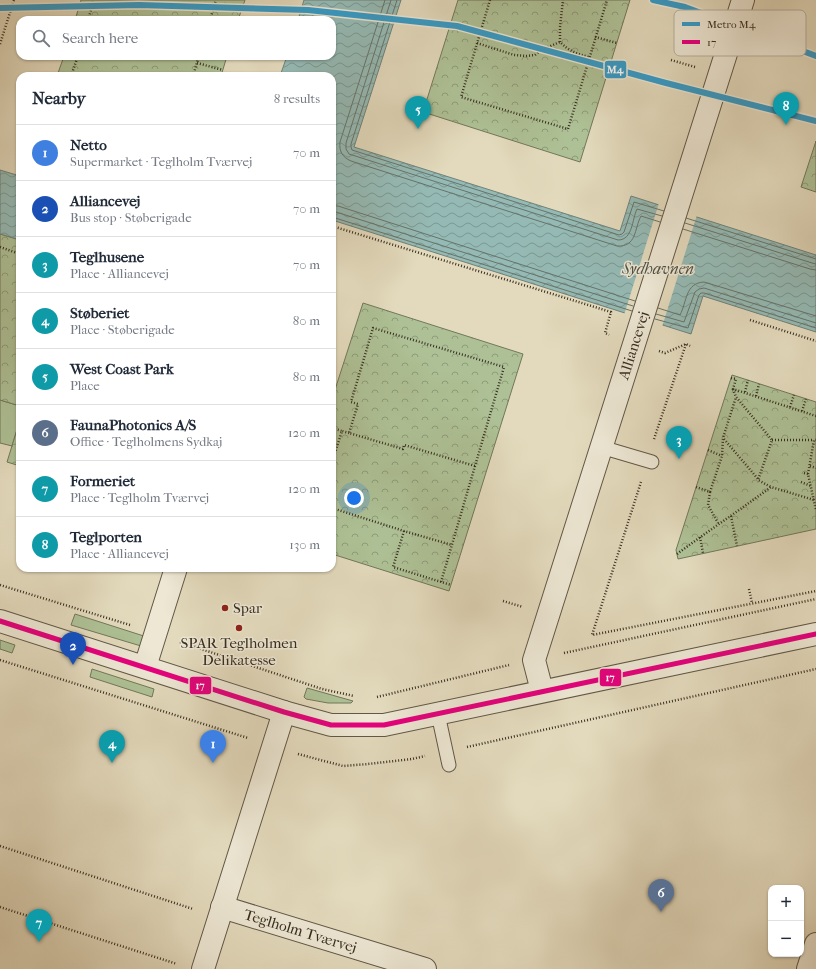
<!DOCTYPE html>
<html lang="en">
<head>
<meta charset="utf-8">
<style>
	:root { --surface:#fff; --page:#f2f2f3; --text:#1f2937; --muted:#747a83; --line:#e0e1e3; --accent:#8f2418 }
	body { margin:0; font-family:"IM FELL French Canon",serif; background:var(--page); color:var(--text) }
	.controls { position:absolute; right:12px; bottom:12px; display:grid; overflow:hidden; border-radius:8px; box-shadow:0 1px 3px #0004 }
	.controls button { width:36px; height:36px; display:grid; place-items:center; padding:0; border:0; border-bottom:1px solid var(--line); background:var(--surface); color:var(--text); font:20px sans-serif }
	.you { position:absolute; left:354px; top:498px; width:14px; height:14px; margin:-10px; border:3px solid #fff; border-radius:50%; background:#1a73e8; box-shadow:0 0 0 6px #1a73e833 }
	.badge { display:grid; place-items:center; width:26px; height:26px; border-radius:50%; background:var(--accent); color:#fff; font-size:13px; font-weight:700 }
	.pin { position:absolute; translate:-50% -33px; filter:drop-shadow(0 1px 2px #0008) }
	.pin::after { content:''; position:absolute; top:21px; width:14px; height:12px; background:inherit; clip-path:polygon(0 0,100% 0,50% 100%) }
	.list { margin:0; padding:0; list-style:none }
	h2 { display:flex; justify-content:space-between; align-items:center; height:52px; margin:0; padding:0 16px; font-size:17px }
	h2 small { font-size:13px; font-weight:400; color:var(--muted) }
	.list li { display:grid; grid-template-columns:26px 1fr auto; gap:12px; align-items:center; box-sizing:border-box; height:56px; padding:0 16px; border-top:1px solid var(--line) }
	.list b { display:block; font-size:15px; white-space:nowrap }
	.list p { margin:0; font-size:13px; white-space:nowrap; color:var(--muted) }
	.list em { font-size:13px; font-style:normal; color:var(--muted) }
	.icon { flex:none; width:22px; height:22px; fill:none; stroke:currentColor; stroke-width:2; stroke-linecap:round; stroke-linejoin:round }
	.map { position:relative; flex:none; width:816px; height:969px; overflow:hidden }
	.search { position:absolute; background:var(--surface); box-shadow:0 1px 3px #0004; left:16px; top:16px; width:320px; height:44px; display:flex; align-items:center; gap:10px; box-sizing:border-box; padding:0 14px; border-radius:12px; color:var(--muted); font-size:15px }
	.panel { position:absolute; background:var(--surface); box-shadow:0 1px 3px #0004; left:16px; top:72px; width:320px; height:500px; border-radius:12px }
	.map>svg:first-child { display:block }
	.green { fill:#aec196; stroke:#72775b }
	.park { fill:url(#park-crowns); stroke:#72775b }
	.water { fill:url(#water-waves); stroke:#6f8279 }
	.pier { fill:#e3dabd }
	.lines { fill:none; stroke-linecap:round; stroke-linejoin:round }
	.shore { stroke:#66746a; stroke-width:1 }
	.service-casing { stroke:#625847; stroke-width:15 }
	.minor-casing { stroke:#625847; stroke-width:24 }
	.tertiary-casing { stroke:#625847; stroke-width:24 }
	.path { stroke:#372d20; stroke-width:2.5; stroke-dasharray:1 2; stroke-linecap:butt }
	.service { stroke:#ede7d4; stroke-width:13 }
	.minor { stroke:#ede7d4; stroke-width:22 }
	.tertiary { stroke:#ede7d4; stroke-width:22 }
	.bus-1-casing { stroke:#ede7d4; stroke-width:8 }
	.bus-1 { stroke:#e5007d; stroke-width:5 }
	.metro-1-casing { stroke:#ede7d4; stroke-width:9 }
	.metro-1 { stroke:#369bc7; stroke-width:6 }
	.poi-dot { fill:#8f2418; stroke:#ede7d4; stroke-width:1.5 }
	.labels { text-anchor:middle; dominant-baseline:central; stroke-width:3; stroke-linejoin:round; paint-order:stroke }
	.street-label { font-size:15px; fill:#372d20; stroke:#ede7d4 }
	.poi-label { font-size:15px; fill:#372d20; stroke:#ede7d4; text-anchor:start }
	.water-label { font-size:16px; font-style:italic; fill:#4e5045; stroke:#ede7d4 }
	.key { fill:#ede7d4; stroke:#b6af9e; stroke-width:1 }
	.key-label { font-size:11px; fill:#372d20 }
	.line-badge { stroke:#ede7d4; stroke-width:1.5 }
	.badge-label { font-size:11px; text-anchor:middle; font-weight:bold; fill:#fff }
</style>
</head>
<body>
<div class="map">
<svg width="816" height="969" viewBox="0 0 816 969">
	<defs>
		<pattern id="park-crowns" width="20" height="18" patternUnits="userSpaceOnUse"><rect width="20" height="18" fill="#aec196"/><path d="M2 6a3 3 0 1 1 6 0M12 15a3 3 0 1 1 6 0" fill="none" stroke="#8e9d7a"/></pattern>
		<pattern id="water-waves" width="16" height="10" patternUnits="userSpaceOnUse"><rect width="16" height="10" fill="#95bab5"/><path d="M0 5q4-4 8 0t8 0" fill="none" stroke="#7a9893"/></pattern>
	</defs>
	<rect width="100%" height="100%" fill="#e3dabd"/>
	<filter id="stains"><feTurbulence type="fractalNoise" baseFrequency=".005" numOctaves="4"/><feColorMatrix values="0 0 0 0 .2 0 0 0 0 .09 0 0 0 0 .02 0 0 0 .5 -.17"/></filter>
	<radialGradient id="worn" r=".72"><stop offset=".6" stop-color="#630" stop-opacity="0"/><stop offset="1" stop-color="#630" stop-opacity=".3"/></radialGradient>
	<!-- green -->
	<g class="green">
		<polygon points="0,400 20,406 20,420 12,446 0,443"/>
		<polygon points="75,614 150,638 141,646 71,625"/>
		<polygon points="0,640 15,645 12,653 0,649"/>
		<polygon points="92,669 154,689 152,697 90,677"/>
		<polygon points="307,688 353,701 351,703 328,703 306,699 304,697"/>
	</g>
	<!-- park -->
	<g class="park">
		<polygon points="81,0 245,0 238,20 75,20"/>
		<polygon points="458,0 630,0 580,162 423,112"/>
		<polygon points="64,56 227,56 221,76 57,76"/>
		<polygon points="816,141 816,192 801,187"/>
		<polygon points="0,234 20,240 20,406 0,400"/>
		<polygon points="363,303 523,354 449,591 332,554 332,399"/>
		<polygon points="732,375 816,402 816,529 678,559 676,550"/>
		<polygon points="20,420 20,466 7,462"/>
	</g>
	<!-- water -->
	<g class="water">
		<polygon points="304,0 401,0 354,147 620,231 631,196 816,255 816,332 703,296 691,334 332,220 332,76 280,76 287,56 332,56 332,20 298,20"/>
		<polygon points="0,170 20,176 20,240 0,234"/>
	</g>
	<!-- pier -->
	<polygon class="pier" points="659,203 697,215 662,327 624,315"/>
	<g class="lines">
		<!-- shore -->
		<g class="shore">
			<path d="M385,0L340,142C339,151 342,157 351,161L617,246C637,247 634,229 641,216L660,222"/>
			<path d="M391,0L346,143V149L349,154L618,240C633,240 632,219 637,209L662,216"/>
			<polyline points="397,0 351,144 351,147 352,150 619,235 622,234 624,232 634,202 664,211"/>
			<polyline points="332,206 338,206 635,301"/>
			<polyline points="332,212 336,212 633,306"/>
			<polyline points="332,217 632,311"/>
			<polyline points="686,218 816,259"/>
			<polyline points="685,223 812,263 816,264"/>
			<polyline points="683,229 810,269 816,270"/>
			<path d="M658,308L680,315C687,302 685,283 704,282L816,316"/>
			<polyline points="656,314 684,322 695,292 699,289 704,288 816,323"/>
			<polyline points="655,319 688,328 699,295 701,293 704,293 816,328"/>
		</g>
		<!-- service casing -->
		<g class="service-casing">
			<g id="service">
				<polyline points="601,447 652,462"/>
				<polyline points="438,714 449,765"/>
			</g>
		</g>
		<!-- minor casing -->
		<g class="minor-casing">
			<g id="minor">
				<polyline points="145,667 176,568"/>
				<path id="s1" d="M542,691L534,660L743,0"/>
				<path id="s2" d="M222,907L425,969"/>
				<polyline points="203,969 284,712"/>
				<polyline points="808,969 816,944"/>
			</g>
		</g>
		<!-- tertiary casing -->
		<g class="tertiary-casing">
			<polyline id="tertiary" points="0,621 284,712 331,725 384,725 816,634"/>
		</g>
		<!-- path -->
		<g class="path">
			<polyline points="490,0 461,97 568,129 607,0"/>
			<polyline points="88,20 94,0"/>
			<polyline points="210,20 216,0"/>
			<polyline points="595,37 617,43"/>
			<polyline points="560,42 560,27 563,0"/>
			<path d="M477,43L514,55L526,56L535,55L541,50L560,42C569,51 577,54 589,57"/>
			<polyline points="0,44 14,0"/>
			<polyline points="671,60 695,67"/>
			<polyline points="197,63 223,70"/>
			<polyline points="71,76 78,56"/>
			<polyline points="193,76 199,56"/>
			<polyline points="739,102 761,109"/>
			<polyline points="332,226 611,312 605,333 609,335"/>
			<polyline points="0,247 20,254"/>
			<polyline points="750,320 816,341"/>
			<polyline points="659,351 665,353 686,344 690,346"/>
			<polyline points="731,378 736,379 733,389 816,416"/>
			<polyline points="733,389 736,397 772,440 758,480 771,487"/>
			<polyline points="745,392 748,380"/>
			<polyline points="756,396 759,384"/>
			<polyline points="790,407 794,395"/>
			<polyline points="802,411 806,399"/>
			<polyline points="332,428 342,431"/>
			<polyline points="654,439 686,344"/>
			<polyline points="724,439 758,479"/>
			<polyline points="772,440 814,440"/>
			<polyline points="708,450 722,456"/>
			<polyline points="332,462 342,431 349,433"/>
			<polyline points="810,466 816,468"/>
			<polyline points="804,473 808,474 816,510"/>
			<polyline points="808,474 814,440 816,440"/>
			<polyline points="641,482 592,635 816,591"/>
			<polyline points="801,482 811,486"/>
			<polyline points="696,487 710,492 722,456 723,438 736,397"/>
			<polyline points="710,492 708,505 718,523"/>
			<polyline points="332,508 404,531 452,545"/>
			<polyline points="731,516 737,546"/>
			<polyline points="404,531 393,567 451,585"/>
			<polyline points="700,537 703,553"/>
			<path d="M677,554C708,531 740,510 771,487L814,500"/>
			<polyline points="441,582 504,367 373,328 351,402 358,404 349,433 403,449 404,445 475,466"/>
			<polyline points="0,585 130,625"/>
			<polyline points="749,589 752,603"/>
			<polyline points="503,601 523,607"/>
			<polyline points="180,642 322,689 354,696"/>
			<polyline points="564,653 816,599"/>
			<polyline points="0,660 248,738"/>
			<polyline points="377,697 509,665"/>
			<polyline points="467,747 816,669"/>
			<polyline points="298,754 343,766 368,764 412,759 425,756"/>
			<polyline points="0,846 193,909"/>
			<polyline points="0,907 177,964"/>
		</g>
		<!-- service -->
		<use href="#service" class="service"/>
		<!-- minor -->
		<use href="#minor" class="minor"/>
		<!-- tertiary -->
		<use href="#tertiary" class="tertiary"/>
		<!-- bus-1 casing -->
		<g class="bus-1-casing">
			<polyline id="bus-1" points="0,621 284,712 331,725 384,725 816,634"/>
		</g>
		<!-- bus-1 -->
		<use href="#bus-1" class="bus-1"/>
		<!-- metro-1 casing -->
		<g class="metro-1-casing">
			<g id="metro-1">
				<polyline points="653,0 685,7 816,56"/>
				<polyline points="0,8 139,5 308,10 457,26 666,83 816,121"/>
			</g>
		</g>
		<!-- metro-1 -->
		<use href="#metro-1" class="metro-1"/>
	</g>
	<!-- markers -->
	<g class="poi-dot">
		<circle cx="225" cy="608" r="4"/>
		<circle cx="239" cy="628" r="4"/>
	</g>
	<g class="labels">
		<!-- street labels -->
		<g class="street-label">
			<text stroke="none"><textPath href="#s1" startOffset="362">Alliancevej</textPath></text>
			<text stroke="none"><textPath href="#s2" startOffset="82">Teglholm Tværvej</textPath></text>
		</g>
		<!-- poi labels -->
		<g class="poi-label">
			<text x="233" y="608">Spar</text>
			<text x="239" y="643" text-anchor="middle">SPAR Teglholmen<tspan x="239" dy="17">Delikatesse</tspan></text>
		</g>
		<!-- water labels -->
		<g class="water-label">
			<text x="658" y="268">Sydhavnen</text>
		</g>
	</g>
	<!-- legend -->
	<rect x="674" y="10" width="132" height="46" rx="6" class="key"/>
	<rect x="682" y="22" width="18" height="4" fill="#369bc7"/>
	<rect x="682" y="40" width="18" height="4" fill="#e5007d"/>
	<g class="key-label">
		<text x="707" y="28">Metro M4</text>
		<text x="707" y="46">17</text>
	</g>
	<g class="line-badge">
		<rect x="604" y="60" width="23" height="19" rx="4" fill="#369bc7"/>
		<rect x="599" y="668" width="23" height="19" rx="4" fill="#e5007d"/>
		<rect x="189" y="676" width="23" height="19" rx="4" fill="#e5007d"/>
	</g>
	<g class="badge-label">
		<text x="615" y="73">M4</text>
		<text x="610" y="681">17</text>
		<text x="200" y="689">17</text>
	</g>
	<rect width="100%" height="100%" filter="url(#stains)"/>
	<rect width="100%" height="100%" fill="url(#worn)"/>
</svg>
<div class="controls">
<button>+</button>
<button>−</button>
</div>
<div class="you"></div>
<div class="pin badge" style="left:213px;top:763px;background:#3f7fe0">1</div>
<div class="pin badge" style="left:73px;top:665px;background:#1a4fb4">2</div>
<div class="pin badge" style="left:679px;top:459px;background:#0f9aa8">3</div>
<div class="pin badge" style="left:112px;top:763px;background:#0f9aa8">4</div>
<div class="pin badge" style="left:418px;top:129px;background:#0f9aa8">5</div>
<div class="pin badge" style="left:661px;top:912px;background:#5c6f8a">6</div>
<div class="pin badge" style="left:39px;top:942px;background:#0f9aa8">7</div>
<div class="pin badge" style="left:786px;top:125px;background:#0f9aa8">8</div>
<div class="search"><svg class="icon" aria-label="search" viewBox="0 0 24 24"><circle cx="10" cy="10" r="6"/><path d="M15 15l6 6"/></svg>Search here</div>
<section class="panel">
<h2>Nearby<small>8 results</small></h2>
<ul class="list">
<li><span class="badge" style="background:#3f7fe0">1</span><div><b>Netto</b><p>Supermarket · Teglholm Tværvej</p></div><em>70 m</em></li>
<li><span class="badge" style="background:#1a4fb4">2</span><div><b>Alliancevej</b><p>Bus stop · Støberigade</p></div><em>70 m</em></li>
<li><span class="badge" style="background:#0f9aa8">3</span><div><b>Teglhusene</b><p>Place · Alliancevej</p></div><em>70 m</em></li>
<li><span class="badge" style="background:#0f9aa8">4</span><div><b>Støberiet</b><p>Place · Støberigade</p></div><em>80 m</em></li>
<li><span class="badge" style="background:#0f9aa8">5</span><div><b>West Coast Park</b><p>Place</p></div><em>80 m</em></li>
<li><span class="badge" style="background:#5c6f8a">6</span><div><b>FaunaPhotonics A/S</b><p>Office · Teglholmens Sydkaj</p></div><em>120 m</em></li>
<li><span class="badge" style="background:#0f9aa8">7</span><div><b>Formeriet</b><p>Place · Teglholm Tværvej</p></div><em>120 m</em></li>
<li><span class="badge" style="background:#0f9aa8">8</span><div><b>Teglporten</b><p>Place · Alliancevej</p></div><em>130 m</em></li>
</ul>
</section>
</div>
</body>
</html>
